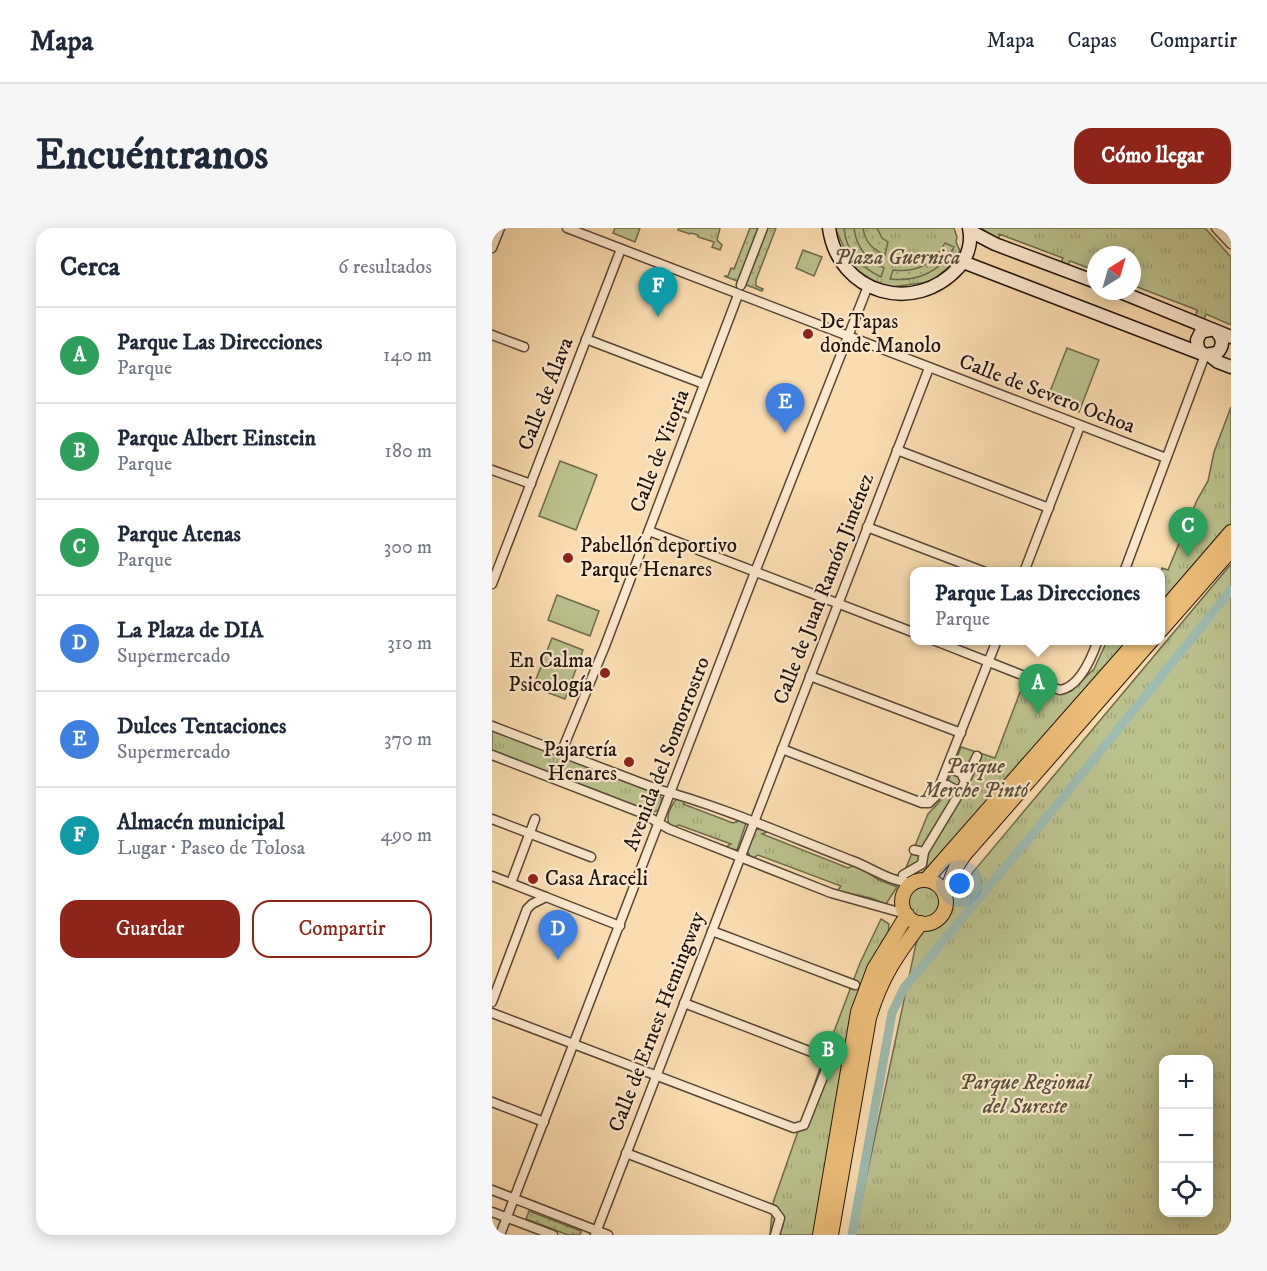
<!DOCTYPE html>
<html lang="es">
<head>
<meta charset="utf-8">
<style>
	:root { --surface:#fff; --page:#f6f6f7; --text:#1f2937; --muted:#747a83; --line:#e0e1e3; --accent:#8f2418 }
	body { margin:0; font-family:"IM FELL DW Pica",serif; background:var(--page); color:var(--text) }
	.controls { position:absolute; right:18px; bottom:18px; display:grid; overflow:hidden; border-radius:12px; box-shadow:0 3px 15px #0003 }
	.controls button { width:54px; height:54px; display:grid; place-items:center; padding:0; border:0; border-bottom:2px solid var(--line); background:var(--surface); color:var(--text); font:30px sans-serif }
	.compass { position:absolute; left:595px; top:18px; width:54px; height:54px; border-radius:50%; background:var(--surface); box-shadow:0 3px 15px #0003; rotate:37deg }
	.you { position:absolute; left:468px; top:656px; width:21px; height:21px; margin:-15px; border:4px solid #fff; border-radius:50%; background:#1a73e8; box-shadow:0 0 0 9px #1a73e833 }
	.badge { display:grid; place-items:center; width:39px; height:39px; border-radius:50%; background:var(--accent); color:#fff; font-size:20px; font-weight:700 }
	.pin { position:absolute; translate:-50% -50px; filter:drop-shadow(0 2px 3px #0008) }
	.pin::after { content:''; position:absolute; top:32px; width:21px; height:18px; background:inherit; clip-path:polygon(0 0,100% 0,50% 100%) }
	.popup { position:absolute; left:418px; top:339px; width:255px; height:78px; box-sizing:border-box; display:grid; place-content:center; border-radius:12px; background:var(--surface); filter:drop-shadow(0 2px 4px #0005); font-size:20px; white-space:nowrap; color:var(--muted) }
	.popup b { font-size:22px; color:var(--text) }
	.popup::after { content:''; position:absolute; left:50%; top:100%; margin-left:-12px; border:12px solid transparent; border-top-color:var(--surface) }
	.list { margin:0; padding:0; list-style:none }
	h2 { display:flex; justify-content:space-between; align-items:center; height:78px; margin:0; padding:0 24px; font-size:26px }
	h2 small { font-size:20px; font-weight:400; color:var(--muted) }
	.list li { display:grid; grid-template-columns:39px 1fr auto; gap:18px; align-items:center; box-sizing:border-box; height:96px; padding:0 24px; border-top:2px solid var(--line) }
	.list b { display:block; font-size:22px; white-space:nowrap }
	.list p { margin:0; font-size:20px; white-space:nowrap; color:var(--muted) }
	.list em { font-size:20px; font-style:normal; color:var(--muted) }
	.actions { display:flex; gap:12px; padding:18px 24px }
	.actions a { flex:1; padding:14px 0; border:2px solid var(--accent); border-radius:18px; text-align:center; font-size:21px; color:var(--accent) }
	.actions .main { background:var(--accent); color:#fff }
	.icon { flex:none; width:33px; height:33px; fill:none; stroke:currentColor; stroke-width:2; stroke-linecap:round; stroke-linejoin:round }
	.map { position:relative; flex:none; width:739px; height:1007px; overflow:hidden; border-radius:18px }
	header { display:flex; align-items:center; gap:36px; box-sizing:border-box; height:84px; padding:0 30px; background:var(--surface); border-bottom:2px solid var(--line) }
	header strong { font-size:28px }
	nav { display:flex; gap:33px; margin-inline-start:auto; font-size:21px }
	.intro { display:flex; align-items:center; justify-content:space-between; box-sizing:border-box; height:144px; padding:0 36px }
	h1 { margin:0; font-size:42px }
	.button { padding:15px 27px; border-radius:18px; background:var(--accent); color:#fff; font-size:21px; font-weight:700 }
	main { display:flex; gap:36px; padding:0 36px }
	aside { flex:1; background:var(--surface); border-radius:18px; box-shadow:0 3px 15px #0003 }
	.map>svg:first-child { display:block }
	.grass { fill:url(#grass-tufts); stroke:#6e6a4d; stroke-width:1.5; fill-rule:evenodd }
	.garden { fill:url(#garden-dots); stroke:#6e6a4d; stroke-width:1.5 }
	.pitch { fill:#bbc18d; stroke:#6e6a4d; stroke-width:1.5 }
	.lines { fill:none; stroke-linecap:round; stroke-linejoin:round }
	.canal { stroke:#9ebbaf; stroke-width:9 }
	.lane-casing { stroke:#574636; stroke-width:8 }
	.street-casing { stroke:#574636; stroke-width:11 }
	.secondary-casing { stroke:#21140d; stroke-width:15 }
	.primary-casing { stroke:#21140d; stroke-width:16 }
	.lane { stroke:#fce8cc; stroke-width:4.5 }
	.street { stroke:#fce8cc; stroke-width:8 }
	.secondary { stroke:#fce8cc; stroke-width:12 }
	.primary { stroke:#edbe78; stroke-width:14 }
	.poi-dot { fill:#8f2418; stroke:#fce8cc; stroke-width:2 }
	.labels { text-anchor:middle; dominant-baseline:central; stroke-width:4.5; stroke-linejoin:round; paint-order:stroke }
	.park-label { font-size:21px; font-style:italic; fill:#57513a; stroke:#fce8cc }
	.poi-label { font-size:21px; fill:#21140d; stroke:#fce8cc; text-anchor:start }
	.street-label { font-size:21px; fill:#21140d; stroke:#fce8cc }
</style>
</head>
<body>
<header>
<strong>Mapa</strong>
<nav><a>Mapa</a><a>Capas</a><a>Compartir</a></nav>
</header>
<div class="intro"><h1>Encuéntranos</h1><a class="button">Cómo llegar</a></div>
<main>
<aside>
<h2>Cerca<small>6 resultados</small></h2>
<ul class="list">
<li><span class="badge" style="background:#2e9e5b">A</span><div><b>Parque Las Direcciones</b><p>Parque</p></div><em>140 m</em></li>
<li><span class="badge" style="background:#2e9e5b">B</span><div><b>Parque Albert Einstein</b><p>Parque</p></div><em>180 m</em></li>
<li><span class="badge" style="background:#2e9e5b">C</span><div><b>Parque Atenas</b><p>Parque</p></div><em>300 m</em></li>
<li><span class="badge" style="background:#3f7fe0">D</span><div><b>La Plaza de DIA</b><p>Supermercado</p></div><em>310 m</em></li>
<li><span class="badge" style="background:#3f7fe0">E</span><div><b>Dulces Tentaciones</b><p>Supermercado</p></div><em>370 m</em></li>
<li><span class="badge" style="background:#0f9aa8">F</span><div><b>Almacén municipal</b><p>Lugar · Paseo de Tolosa</p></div><em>490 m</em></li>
</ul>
<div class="actions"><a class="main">Guardar</a><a>Compartir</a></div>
</aside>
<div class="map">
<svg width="739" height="1007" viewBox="0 0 739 1007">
	<defs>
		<pattern id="grass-tufts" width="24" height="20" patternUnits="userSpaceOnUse" patternTransform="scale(1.5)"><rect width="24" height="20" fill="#bbc18d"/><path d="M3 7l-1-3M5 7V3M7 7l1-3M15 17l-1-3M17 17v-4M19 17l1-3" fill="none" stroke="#a0a578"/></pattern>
		<pattern id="garden-dots" width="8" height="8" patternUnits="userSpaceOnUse" patternTransform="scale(1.5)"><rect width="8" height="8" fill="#bbc18d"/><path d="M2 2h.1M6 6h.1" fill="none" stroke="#a0a578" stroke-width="1.8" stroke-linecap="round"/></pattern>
	</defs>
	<rect width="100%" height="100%" fill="#fadcb0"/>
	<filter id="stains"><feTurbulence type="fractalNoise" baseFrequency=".00333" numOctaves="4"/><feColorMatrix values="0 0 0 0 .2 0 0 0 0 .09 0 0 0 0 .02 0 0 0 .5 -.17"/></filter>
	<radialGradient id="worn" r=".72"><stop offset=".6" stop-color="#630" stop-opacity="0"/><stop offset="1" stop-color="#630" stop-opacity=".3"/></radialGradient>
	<!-- grass -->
	<g class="grass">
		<polygon points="123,0 148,0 143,14 121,5"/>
		<polygon points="187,0 228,0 225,12 230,17 228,22 220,19 222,14 206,9 206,7 199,5 198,6 186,2"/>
		<polygon points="343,0 462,0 465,9 464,14 468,23 457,39 438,54 398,59 386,56 361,39"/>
		<polygon points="489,0 713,0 739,29 739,97 714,86 712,92 703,89 705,82 640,57 640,27 604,27 604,43 578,33 575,39 568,36 571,30 507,6 507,12"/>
		<polygon points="311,22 330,29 322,48 304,40"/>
		<polygon points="739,179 739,296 669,376 669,353 673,349 669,347 670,340 676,342 705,272 716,253 722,224"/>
		<path d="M739,336V1007H362L425,711ZM672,832H716V984H672Z"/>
		<polygon points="615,413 637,413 432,645 420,649 411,647 436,586 449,572 469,519 503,530 532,454 567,466 579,463 602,441"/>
		<polygon points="0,501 166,566 170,571 167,582 159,585 0,524"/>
		<path d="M185,570L196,572L191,576L241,595L249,592L254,595L245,622L232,620L239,616L187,597L181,600C170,593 179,578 185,570Z"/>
		<polygon points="265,601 277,603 270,606 356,640 364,637 387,652 405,659 394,676 379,670 345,663 349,658 266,627 260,631 255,623 261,605"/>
		<circle cx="432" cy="675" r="16"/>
		<polygon points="389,691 397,696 396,707 322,1007 278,1007 281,975 328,840 338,840 339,831 335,822 368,735"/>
	</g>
	<!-- garden -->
	<g class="garden">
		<polygon points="258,0 269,0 248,54 232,48 236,48 239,40 242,41"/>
		<polygon points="274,0 284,0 264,52 264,58 271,61 270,63 252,56"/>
		<path d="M352,0H362C364,19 375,32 392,40L389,49C368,39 354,24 352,0Z"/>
		<path d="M371,0H385L390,10L396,14L393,27C380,21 373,14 371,0Z"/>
		<path d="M453,15L462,19C449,44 425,54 398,51L401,42C425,45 441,36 453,15Z"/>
		<polygon points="37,983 89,1003 88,1007 76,1007 34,991"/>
	</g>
	<!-- pitch -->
	<g class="pitch">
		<polygon points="575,120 607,132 587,184 555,171"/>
		<polygon points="68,233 105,247 84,302 47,288"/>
		<polygon points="65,367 107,383 98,408 56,392"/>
		<polygon points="60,410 91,422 73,471 41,459"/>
	</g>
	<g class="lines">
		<!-- canal -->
		<polyline class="canal" points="360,1007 400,785 412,760 559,584 739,362"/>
		<!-- lane casing -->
		<g class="lane-casing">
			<polyline id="lane" points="188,185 199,189"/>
		</g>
		<!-- street casing -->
		<g class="street-casing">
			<g id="street">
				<polyline points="75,0 674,230"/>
				<polyline points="724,0 739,16"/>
				<polyline points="0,20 8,0"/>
				<polyline points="249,57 271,0"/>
				<polyline points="0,107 32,119"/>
				<polyline points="94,111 212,156"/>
				<polyline points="405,222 557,280"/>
				<polyline points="0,242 39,256"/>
				<polyline points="375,299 493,344"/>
				<polyline points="157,303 423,405"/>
				<polyline points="532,344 588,198"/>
				<polyline points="632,344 713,127"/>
				<polyline points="0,356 129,21"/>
				<path d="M441,412L568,462C588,459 600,429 606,412"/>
				<polyline points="318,448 469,505"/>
				<path d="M0,498L165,561C232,579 296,608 361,633C380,640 401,656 422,654"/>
				<polyline points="290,521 430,575 437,575 443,569 505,412"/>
				<polyline points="69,525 113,418 246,67"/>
				<polyline points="0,527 150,585 177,601 339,665 414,686"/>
				<polyline points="461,542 469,545 473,553"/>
				<polyline points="455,557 468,564"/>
				<polyline points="0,591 99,629"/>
				<polyline points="422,622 432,624"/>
				<polyline points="411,647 430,636 432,624 467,566 485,528"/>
				<polyline points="0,648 54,669"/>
				<polyline points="19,655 43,591"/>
				<polyline points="220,703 363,757"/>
				<polyline points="0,774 35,681 40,676 54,669 128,698"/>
				<polyline points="0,785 302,900 312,897 333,844 334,835 330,828 192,775"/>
				<polyline points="0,874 52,894"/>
				<polyline points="134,925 282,982 288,990 283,1007"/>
				<polyline points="0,962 116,1007"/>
				<polyline points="0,984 61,1007"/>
				<polyline points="8,1007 263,344 376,58"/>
				<polyline points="103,1007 437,140"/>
			</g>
		</g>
		<!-- secondary casing -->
		<g class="secondary-casing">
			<g id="secondary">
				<path d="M337,0C346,66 423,88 467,39C476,28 480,14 477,0"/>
				<polyline points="478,3 503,16 604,54"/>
				<path d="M471,34L713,127L725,125C731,119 732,112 726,105"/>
				<polyline points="626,63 739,109"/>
				<polyline points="711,126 706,121 705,112 709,104 718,102"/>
				<polyline points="717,127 726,134 739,139"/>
			</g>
		</g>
		<!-- primary casing -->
		<g class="primary-casing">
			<g id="primary">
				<polyline points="669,385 739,304"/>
				<polyline points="669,402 739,322"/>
				<polyline points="434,652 645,412"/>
				<circle cx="432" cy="674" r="22"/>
				<polyline points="453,667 464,639 472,627 660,412"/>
				<polyline points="328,1007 366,784 382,741 415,687"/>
				<path d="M339,1007L377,790C389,750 404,728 429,695"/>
			</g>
		</g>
		<!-- lane -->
		<use href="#lane" class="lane"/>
		<!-- street -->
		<use href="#street" class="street"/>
		<!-- secondary -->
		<use href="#secondary" class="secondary"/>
		<!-- primary -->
		<use href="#primary" class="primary"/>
	</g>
	<!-- markers -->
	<g class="poi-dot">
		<circle cx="316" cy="106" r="6"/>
		<circle cx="76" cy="330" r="6"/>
		<circle cx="113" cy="445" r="6"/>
		<circle cx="137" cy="534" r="6"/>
		<circle cx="41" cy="651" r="6"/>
	</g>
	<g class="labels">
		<!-- park labels -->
		<g class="park-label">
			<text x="405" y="30">Plaza Guernica</text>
			<text x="483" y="539">Parque<tspan x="483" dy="24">Merche Pintó</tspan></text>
			<text x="533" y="855">Parque Regional<tspan x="533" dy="24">del Sureste</tspan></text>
		</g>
		<!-- poi labels -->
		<g class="poi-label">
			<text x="328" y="94">De Tapas<tspan x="328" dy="24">donde Manolo</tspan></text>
			<text x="88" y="318">Pabellón deportivo<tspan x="88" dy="24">Parque Henares</tspan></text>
			<text x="101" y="433" text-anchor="end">En Calma<tspan x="101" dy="24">Psicología</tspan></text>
			<text x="125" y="522" text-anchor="end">Pajarería<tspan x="125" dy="24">Henares</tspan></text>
			<text x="53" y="651">Casa Araceli</text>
		</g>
		<!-- street labels -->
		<g class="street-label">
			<text transform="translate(54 166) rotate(-69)">Calle de Álava</text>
			<text transform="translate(555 166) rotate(21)">Calle de Severo Ochoa</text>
			<text transform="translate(168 223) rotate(-69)">Calle de Vitoria</text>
			<text transform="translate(332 361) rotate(-69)">Calle de Juan Ramón Jiménez</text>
			<text transform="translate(175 526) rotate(-69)">Avenida del Somorrostro</text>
			<text transform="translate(165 794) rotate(-69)">Calle de Ernest Hemingway</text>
		</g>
	</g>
	<rect width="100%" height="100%" filter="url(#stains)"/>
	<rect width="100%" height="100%" fill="url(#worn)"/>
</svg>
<div class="controls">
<button>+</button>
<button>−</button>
<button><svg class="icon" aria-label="locate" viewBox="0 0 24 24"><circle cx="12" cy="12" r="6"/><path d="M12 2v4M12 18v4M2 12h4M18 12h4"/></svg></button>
</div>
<svg class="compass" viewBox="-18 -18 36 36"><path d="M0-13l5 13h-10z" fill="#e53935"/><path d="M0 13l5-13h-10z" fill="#747a83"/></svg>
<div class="you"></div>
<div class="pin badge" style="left:546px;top:486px;background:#2e9e5b">A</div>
<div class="popup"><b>Parque Las Direcciones</b>Parque</div>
<div class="pin badge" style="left:336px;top:853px;background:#2e9e5b">B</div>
<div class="pin badge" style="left:696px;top:329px;background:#2e9e5b">C</div>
<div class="pin badge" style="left:66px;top:732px;background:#3f7fe0">D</div>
<div class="pin badge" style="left:293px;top:205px;background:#3f7fe0">E</div>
<div class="pin badge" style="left:166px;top:89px;background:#0f9aa8">F</div>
</div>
</main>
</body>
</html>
